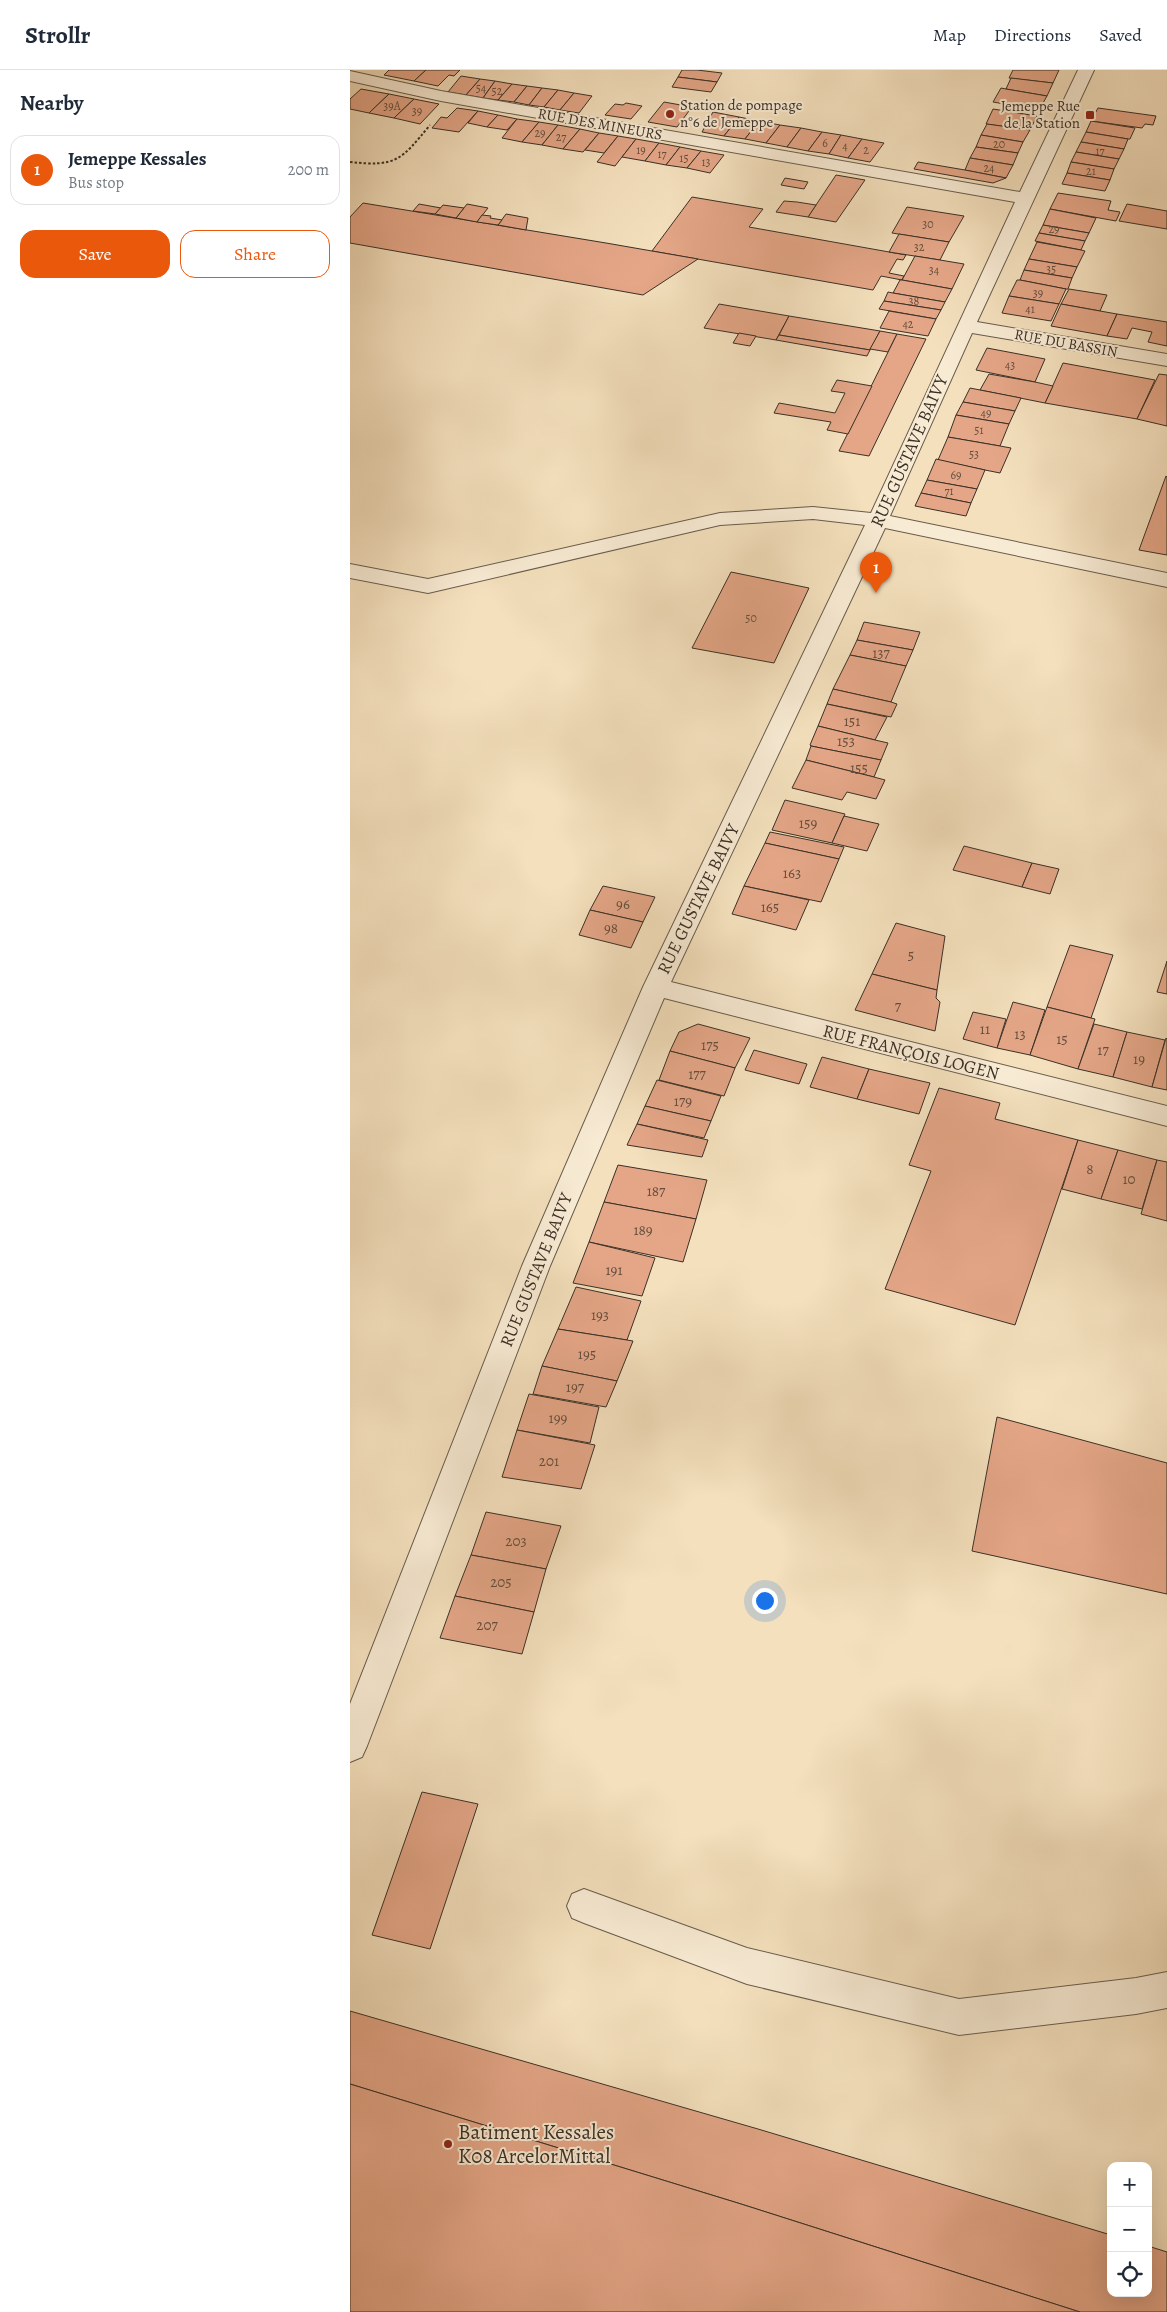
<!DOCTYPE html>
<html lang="en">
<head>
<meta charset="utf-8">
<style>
	:root { --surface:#fff; --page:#f6f6f7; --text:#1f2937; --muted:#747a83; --line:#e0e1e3; --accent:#ea580c }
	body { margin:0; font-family:Alegreya,serif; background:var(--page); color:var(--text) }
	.controls { position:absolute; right:15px; bottom:15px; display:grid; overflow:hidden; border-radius:10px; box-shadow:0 5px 20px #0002 }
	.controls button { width:45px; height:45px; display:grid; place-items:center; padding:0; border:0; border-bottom:1px solid var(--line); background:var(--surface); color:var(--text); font:25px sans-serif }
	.you { position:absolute; left:414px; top:1530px; width:18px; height:18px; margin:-12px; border:4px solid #fff; border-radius:50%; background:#1a73e8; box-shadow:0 0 0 8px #1a73e833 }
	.badge { display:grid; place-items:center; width:32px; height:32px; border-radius:50%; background:var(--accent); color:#fff; font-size:16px; font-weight:700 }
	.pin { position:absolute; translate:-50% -41px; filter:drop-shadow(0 1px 2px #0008) }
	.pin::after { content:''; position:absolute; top:26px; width:18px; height:15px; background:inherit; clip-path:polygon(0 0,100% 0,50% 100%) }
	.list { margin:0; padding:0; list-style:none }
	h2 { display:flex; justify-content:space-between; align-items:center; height:65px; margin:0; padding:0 20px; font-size:21px }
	h2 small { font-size:16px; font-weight:400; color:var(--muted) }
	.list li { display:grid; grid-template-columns:32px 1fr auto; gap:15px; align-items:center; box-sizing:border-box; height:70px; margin:0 10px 10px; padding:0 10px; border:1px solid var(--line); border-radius:15px }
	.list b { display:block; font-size:19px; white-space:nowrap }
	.list p { margin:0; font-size:16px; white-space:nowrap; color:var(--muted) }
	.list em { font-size:16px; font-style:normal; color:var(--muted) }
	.actions { display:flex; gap:10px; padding:15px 20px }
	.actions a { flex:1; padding:11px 0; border:1px solid var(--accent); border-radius:15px; text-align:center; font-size:18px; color:var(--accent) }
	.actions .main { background:var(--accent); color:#fff }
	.icon { flex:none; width:28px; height:28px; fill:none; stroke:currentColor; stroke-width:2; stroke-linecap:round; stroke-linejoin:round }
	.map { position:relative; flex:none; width:817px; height:2242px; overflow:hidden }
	header { display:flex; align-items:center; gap:30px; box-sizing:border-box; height:70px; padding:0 25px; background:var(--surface); border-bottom:1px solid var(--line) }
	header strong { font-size:24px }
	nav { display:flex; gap:28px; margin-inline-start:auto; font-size:18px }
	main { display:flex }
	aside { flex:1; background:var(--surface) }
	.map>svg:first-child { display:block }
	.building { fill:#e4a687; stroke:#3b3026 }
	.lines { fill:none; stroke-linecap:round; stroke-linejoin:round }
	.minor-casing { stroke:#695c4c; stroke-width:2 }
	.path { stroke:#3b3026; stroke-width:2; stroke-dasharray:2.5 2; stroke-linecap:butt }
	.minor { fill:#f8ebd4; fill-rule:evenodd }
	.poi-dot { fill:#8f2418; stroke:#f8ebd4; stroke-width:2 }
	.labels { text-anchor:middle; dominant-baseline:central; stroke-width:4; stroke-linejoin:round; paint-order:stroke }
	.far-number-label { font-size:12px; fill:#654e3e }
	.far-poi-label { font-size:15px; fill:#3b3026; stroke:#f8ebd4; text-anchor:start }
	.far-street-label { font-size:15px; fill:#3b3026; stroke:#f8ebd4 }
	.number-label { font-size:15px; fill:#654e3e }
	.street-label { font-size:18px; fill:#3b3026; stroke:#f8ebd4 }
	.near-poi-label { font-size:21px; fill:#3b3026; stroke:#f8ebd4; text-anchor:start }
</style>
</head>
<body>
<header>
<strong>Strollr</strong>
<nav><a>Map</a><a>Directions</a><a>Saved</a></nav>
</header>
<main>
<aside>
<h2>Nearby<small></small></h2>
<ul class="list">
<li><span class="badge">1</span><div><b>Jemeppe Kessales</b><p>Bus stop</p></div><em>200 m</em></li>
</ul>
<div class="actions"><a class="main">Save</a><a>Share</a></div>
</aside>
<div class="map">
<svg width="817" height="2242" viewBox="0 0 817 2242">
	<rect width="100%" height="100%" fill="#f4e0bd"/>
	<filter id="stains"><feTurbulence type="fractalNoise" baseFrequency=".004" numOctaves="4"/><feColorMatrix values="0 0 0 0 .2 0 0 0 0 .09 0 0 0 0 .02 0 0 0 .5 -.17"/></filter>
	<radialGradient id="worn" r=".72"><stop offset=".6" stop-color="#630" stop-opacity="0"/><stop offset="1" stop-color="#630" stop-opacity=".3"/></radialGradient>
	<!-- building -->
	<g class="building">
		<polygon points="39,0 76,0 64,11 34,5"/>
		<polygon points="76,0 110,0 104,6 99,5 88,16 64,11"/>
		<polygon points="332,0 347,0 372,3 367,12 328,7"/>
		<polygon points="663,0 709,0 703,13 659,8"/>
		<polygon points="111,6 130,9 116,25 98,22"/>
		<polygon points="328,7 367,12 361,22 322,17"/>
		<polygon points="661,8 703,13 697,26 656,19"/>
		<polygon points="130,9 145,11 133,28 116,25"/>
		<polygon points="145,11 162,14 148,30 133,28"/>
		<polygon points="162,14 177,16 164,32 148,30"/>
		<polygon points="177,16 192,18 179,35 164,32"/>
		<polygon points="192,18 208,20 194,37 179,35"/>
		<polygon points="651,18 656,19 697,26 689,40 643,32"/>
		<polygon points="11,19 39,24 19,43 0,39 0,29"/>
		<polygon points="208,20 224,23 210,40 194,37"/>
		<polygon points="224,23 242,26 229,43 210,40"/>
		<polygon points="39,24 64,29 44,48 19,43"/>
		<polygon points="64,29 89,34 70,54 44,48"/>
		<polygon points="314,32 342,37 327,57 298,52"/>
		<polygon points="276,33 292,36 281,49 255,45 265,34 273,35"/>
		<polygon points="107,38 128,41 109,62 82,58 91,47 97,48"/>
		<polygon points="748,38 806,46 803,55 795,54 792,58 741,51"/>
		<polygon points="643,39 687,46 680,60 636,54"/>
		<polygon points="128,41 148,45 137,57 118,53"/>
		<polygon points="363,42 389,47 374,66 352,62"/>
		<polygon points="148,45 167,49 157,60 137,57"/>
		<polygon points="389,47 409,51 395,69 374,66"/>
		<polygon points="167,49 189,52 172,72 152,68"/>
		<polygon points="409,51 430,55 416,73 395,69"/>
		<polygon points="741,51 785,58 780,69 778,69 736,62"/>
		<polygon points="189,52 208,55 192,75 172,72"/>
		<polygon points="637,54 680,60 673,72 631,65"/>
		<polygon points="208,55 230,59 213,79 192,75"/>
		<polygon points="430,55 451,58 437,77 416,73"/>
		<polygon points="451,58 472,62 458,81 437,77"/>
		<polygon points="230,59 249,63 233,82 213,79"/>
		<polygon points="472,62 491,65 479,84 458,81"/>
		<polygon points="736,62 778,69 774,79 731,72"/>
		<polygon points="249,63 268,66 254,83 235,80"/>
		<polygon points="491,65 512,69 498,88 479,84"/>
		<polygon points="631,65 673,72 668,83 626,77"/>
		<polygon points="268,66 286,69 265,96 247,92"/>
		<polygon points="286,69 309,73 295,91 272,87"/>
		<polygon points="512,69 534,73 520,92 498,88"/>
		<polygon points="731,72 774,79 769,89 726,82"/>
		<polygon points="309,73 330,77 316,95 295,91"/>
		<polygon points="330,77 351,81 337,98 316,95"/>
		<polygon points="626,77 668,83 663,95 620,88"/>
		<polygon points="351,81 374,85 360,103 337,98"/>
		<polygon points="726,82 769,89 764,99 721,92"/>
		<polygon points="620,88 663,95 656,108 615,100"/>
		<polygon points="568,92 615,100 656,108 643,113 564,99"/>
		<polygon points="721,92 764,99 760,110 717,103"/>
		<polygon points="717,103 760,110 755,121 712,114"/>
		<polygon points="486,105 515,110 486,152 458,147"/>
		<polygon points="435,108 458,112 454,119 431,115"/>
		<polygon points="708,123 761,131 758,140 770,142 766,151 700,139"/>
		<polygon points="342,127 413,139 399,157 556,185 553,190 547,189 539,203 554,206 552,210 531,206 523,220 302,181"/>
		<polygon points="434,131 447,132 466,135 458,147 426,142"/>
		<polygon points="13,133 256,173 348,189 293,225 0,173 0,147"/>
		<polygon points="69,134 91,138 85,144 63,141"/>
		<polygon points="117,134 138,138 127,152 106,148"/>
		<polygon points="777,134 817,141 817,159 769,151"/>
		<polygon points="93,135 114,138 106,148 85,144"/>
		<polygon points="557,137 614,146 599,172 542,163"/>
		<polygon points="700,139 746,148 739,163 693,155"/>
		<polygon points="156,144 178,148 176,160 148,155"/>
		<polygon points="132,145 141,146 140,148 152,150 148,155 127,152"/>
		<polygon points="693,155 739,163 735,171 689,163"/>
		<polygon points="689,163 735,171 731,180 685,171"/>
		<polygon points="549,164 599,172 590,190 539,182"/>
		<polygon points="687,172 731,180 735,181 727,197 679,189"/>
		<polygon points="565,186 590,190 614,194 602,219 552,210"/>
		<polygon points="679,189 727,197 722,208 674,200"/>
		<polygon points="674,200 722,208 718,219 716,219 670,210"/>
		<polygon points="550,210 552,210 602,219 595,232 543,223"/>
		<polygon points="667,210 670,210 716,219 709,234 659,226"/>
		<polygon points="719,219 757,225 750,241 711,234"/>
		<polygon points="538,222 543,223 595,232 591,240 534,231"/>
		<polygon points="659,226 709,234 701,251 652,243"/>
		<polygon points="534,231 591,240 586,249 529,239"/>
		<polygon points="369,234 439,246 426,270 354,258"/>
		<polygon points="711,234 750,241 767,244 757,266 701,256"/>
		<polygon points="539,241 586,249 578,266 530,258"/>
		<polygon points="767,244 817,252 817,276 798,272 802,262 782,258 777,269 757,266"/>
		<polygon points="439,246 530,261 520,280 429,265"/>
		<polygon points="530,261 547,264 538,282 520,279"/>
		<polygon points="389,263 406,266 400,276 383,273"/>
		<polygon points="547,264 576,269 519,386 489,381"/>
		<polygon points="429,265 520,280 517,286 426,270"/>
		<polygon points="637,278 695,289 685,312 626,300"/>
		<polygon points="713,293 805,310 787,349 695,333"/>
		<polygon points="639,304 685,312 703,316 695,333 630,320"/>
		<polygon points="809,304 817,305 817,356 787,349"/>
		<polygon points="487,310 522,316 498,364 477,360 481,352 424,343 429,333 485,343 495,323 481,321"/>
		<polygon points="620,318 630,320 671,328 665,341 613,332"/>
		<polygon points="613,332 665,341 659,354 606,345"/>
		<polygon points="606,345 659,354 650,376 598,367"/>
		<polygon points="598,367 650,376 661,378 650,403 635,400 588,390"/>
		<polygon points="586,389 635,400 627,419 577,410"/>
		<polygon points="816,406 817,407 817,485 789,480"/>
		<polygon points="577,410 627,419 621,433 571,423"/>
		<polygon points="571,423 621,433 616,446 565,436"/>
		<polygon points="381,502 459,518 424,593 342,578"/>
		<polygon points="514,552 570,562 563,580 507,570"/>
		<polygon points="507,570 563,580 556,596 500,585"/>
		<polygon points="500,585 556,596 541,632 483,619"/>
		<polygon points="483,619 541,632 547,634 541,647 477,634"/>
		<polygon points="477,634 537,647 525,670 468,656"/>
		<polygon points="468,656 525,670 538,673 531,690 461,676 460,675"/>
		<polygon points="461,676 531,690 524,707 456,690"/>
		<polygon points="456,690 524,707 535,710 526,729 497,722 492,730 442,718"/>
		<polygon points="435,730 495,744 482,773 422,760"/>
		<polygon points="494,746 529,754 517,781 482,773"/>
		<polygon points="420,762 494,777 489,789 415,773"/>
		<polygon points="415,773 489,789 471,832 394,816"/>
		<polygon points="614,776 682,793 672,817 603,800"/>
		<polygon points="682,793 709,799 700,824 672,817"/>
		<polygon points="253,816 305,827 293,852 240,840"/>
		<polygon points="394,816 459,830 446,860 382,844"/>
		<polygon points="240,840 293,852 281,878 229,865"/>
		<polygon points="546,853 595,866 587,920 522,904"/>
		<polygon points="720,875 763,885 741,948 697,937"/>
		<polygon points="817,891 817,924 807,922"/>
		<polygon points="522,904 587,920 586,928 590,932 585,961 505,940"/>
		<polygon points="663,932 695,940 680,985 647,978"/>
		<polygon points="697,937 745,949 728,999 680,985"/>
		<polygon points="623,942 656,949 647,978 613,969"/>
		<polygon points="348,954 400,968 385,998 320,981 329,962"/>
		<polygon points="744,954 777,962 763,1007 728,999"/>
		<polygon points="777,962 815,970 802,1017 763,1007"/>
		<polygon points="816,968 817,969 817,1020 802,1017"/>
		<polygon points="404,980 457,994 449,1014 395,1000"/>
		<polygon points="320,981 385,998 374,1026 309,1010"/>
		<polygon points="472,987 519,999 507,1029 460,1017"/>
		<polygon points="519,999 580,1013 569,1044 507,1029"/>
		<polygon points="307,1010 371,1026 361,1051 295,1036"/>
		<polygon points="589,1018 650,1033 645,1049 728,1070 665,1255 535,1219 581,1101 559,1095"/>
		<polygon points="295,1036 361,1051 354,1068 287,1054"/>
		<polygon points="287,1054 358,1070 352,1087 277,1075"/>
		<polygon points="728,1070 768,1080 751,1129 712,1119"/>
		<polygon points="768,1080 807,1090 792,1139 751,1129"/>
		<polygon points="807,1090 817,1092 817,1151 791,1144"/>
		<polygon points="268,1095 357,1110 346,1149 254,1132"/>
		<polygon points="254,1132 346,1149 333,1192 239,1172"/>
		<polygon points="239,1172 305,1188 292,1226 223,1213"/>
		<polygon points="226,1217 291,1231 277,1270 208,1259"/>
		<polygon points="208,1259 283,1271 267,1311 192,1296"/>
		<polygon points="192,1296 267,1311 256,1337 183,1324"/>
		<polygon points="179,1324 249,1337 240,1373 167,1360"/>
		<polygon points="647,1347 817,1393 817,1524 622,1481"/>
		<polygon points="167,1360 245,1375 231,1419 152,1407"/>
		<polygon points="136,1442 211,1456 196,1499 121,1485"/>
		<polygon points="121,1485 196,1499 184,1542 105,1526"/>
		<polygon points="105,1526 184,1542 172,1584 90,1568"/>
		<polygon points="72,1722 128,1734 80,1879 22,1865"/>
		<polygon points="0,1941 408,2059 761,2165 761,2223 798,2223 798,2176 817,2182 817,2242 730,2242 391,2134 0,2014"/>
		<polygon points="0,2014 391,2134 730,2242 0,2242"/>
	</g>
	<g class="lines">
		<!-- minor casing -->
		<g class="minor-casing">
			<g id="minor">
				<polygon points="728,0 744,0 627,252 817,284 817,296 622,263 540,446 817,503 817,517 535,458 321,912 817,1036 817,1056 314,928 200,1196 17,1676 12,1687 0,1692 0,1634 172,1196 293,917 515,455 463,449 370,455 78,523 0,508 0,494 78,509 370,443 463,437 521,443 665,132 91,31 0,11 0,1 91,21 670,122"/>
				<polygon points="234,1819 397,1878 609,1929 786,1908 817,1902 817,1938 786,1944 609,1965 397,1914 234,1853 222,1848 217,1836 222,1824"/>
			</g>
		</g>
		<!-- path -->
		<path class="path" d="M0,92C47,97 51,90 80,55"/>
		<!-- minor -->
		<use href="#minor" class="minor"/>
	</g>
	<!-- markers -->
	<g class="poi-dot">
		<circle cx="320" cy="44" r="5"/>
		<rect x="735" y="40" width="10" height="10" rx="2.5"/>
		<circle cx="98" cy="2074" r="5"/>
	</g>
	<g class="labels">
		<!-- far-number labels -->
		<g class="far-number-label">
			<text x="131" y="18">54</text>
			<text x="147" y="21">52</text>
			<text x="42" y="36">39A</text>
			<text x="67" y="41">39</text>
			<text x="190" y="63">29</text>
			<text x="211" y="67">27</text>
			<text x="475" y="73">6</text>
			<text x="649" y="74">20</text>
			<text x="495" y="76">4</text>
			<text x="291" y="80">19</text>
			<text x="516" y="80">2</text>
			<text x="750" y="81">17</text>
			<text x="312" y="84">17</text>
			<text x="334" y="88">15</text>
			<text x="356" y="92">13</text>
			<text x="639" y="98">24</text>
			<text x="741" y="101">21</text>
			<text x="578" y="154">30</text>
			<text x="704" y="159">29</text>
			<text x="569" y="177">32</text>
			<text x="701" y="199">35</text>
			<text x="584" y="200">34</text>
			<text x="688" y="223">39</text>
			<text x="564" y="231">38</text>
			<text x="680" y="239">41</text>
			<text x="558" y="254">42</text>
			<text x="660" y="295">43</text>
			<text x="636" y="343">49</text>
			<text x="629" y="360">51</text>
			<text x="624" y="384">53</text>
			<text x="606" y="405">69</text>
			<text x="599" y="421">71</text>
			<text x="401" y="548">50</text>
		</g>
		<!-- far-poi labels -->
		<g class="far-poi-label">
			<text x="330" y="35">Station de pompage<tspan x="330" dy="17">n°6 de Jemeppe</tspan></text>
			<text x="730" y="36" text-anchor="end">Jemeppe Rue<tspan x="730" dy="17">de la Station</tspan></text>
		</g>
		<!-- far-street labels -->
		<g class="far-street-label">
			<text transform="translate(250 54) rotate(10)">RUE DES MINEURS</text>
			<text transform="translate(716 273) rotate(10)">RUE DU BASSIN</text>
		</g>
		<!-- number labels -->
		<g class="number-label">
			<text x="531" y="583">137</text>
			<text x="502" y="651">151</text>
			<text x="496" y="671">153</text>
			<text x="509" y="698">155</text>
			<text x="458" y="753">159</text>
			<text x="442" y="803">163</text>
			<text x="273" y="834">96</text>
			<text x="420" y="837">165</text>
			<text x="261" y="858">98</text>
			<text x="561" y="885">5</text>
			<text x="548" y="936">7</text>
			<text x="635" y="959">11</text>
			<text x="670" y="964">13</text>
			<text x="712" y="969">15</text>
			<text x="360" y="975">175</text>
			<text x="753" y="980">17</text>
			<text x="789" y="989">19</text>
			<text x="347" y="1004">177</text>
			<text x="333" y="1031">179</text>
			<text x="740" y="1099">8</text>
			<text x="779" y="1109">10</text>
			<text x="306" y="1121">187</text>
			<text x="293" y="1160">189</text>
			<text x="264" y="1200">191</text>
			<text x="250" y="1245">193</text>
			<text x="237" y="1284">195</text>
			<text x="225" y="1317">197</text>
			<text x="208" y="1348">199</text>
			<text x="199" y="1391">201</text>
			<text x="166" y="1471">203</text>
			<text x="151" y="1512">205</text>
			<text x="137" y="1555">207</text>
		</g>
		<!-- street labels -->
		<g class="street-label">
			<text transform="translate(559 381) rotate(-66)">RUE GUSTAVE BAIVY</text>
			<text transform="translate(348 829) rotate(-64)">RUE GUSTAVE BAIVY</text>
			<text transform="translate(561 982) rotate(14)">RUE FRANÇOIS LOGEN</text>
			<text transform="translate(186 1200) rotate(-68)">RUE GUSTAVE BAIVY</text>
		</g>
		<!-- near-poi labels -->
		<g class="near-poi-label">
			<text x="108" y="2062">Batiment Kessales<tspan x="108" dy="24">K08 ArcelorMittal</tspan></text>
		</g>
	</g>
	<rect width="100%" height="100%" filter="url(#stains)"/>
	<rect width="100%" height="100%" fill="url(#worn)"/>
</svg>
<div class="controls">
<button>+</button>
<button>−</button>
<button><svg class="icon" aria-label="locate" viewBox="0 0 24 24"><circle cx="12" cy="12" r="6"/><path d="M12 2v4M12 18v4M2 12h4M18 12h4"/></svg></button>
</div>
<div class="you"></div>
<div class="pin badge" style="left:526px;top:523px">1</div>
</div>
</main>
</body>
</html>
